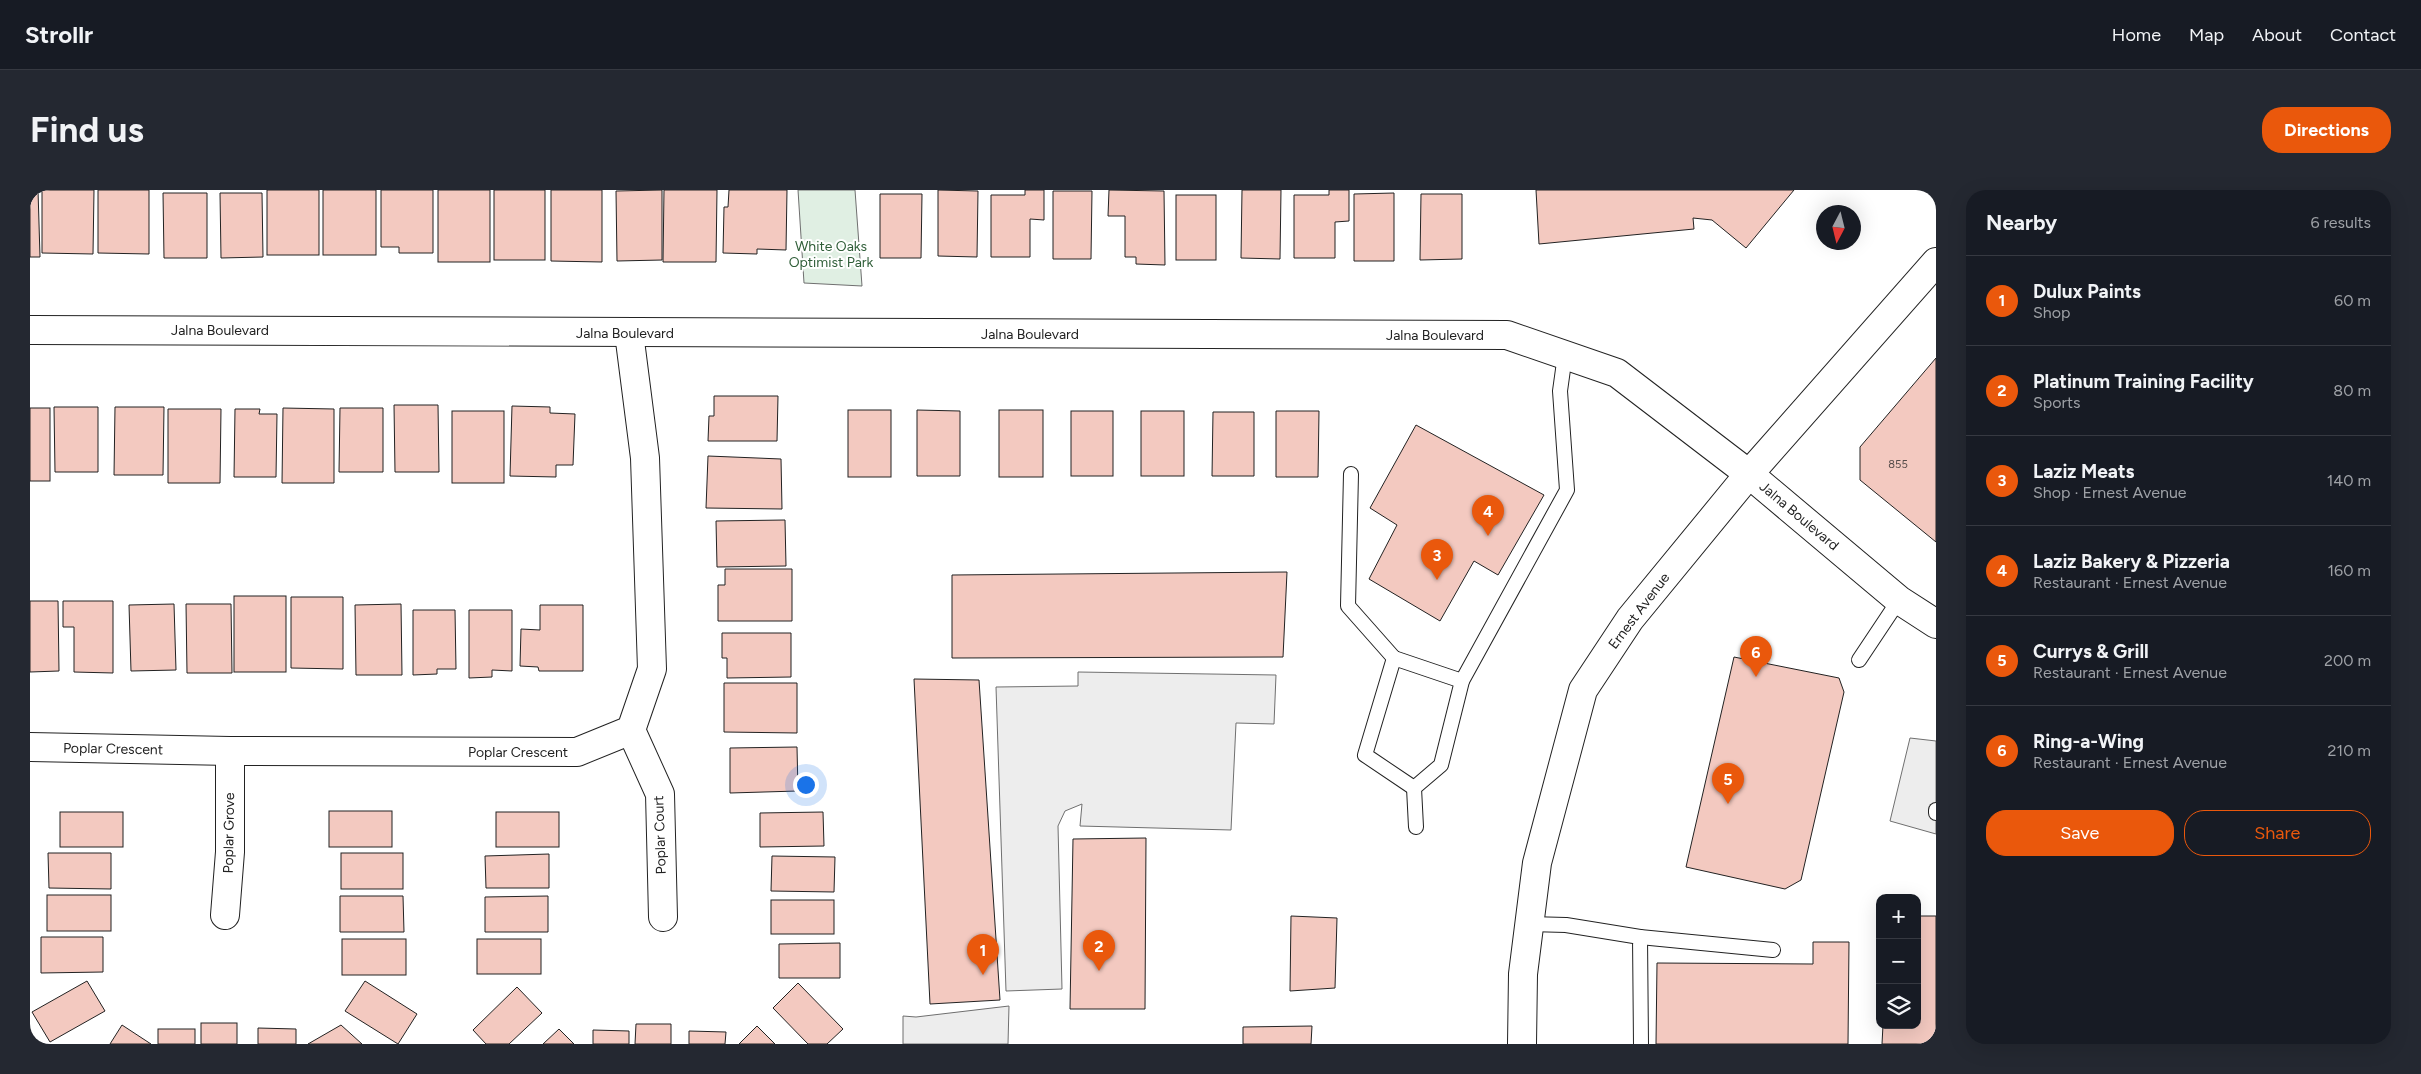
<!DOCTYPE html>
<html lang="en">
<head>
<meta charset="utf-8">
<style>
	:root { --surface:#171b24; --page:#242831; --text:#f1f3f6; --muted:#9ea1a6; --line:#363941; --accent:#ea580c }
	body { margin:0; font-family:Figtree,sans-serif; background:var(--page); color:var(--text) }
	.controls { position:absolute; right:15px; bottom:15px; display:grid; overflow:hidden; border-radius:10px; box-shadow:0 5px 20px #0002 }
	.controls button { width:45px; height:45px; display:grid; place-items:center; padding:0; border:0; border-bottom:1px solid var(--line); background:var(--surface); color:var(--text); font:25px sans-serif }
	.compass { position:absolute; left:1786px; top:15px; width:45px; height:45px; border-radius:50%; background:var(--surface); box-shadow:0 5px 20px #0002; rotate:187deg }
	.you { position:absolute; left:775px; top:594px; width:18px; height:18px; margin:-12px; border:4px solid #fff; border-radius:50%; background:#1a73e8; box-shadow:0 0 0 8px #1a73e833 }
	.badge { display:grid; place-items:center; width:32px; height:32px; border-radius:50%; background:var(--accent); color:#fff; font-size:16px; font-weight:700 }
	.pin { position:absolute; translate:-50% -41px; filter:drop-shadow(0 1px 2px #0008) }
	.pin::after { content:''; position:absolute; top:26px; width:18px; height:15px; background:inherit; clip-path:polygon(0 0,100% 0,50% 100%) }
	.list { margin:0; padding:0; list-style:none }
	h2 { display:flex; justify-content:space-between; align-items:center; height:65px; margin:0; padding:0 20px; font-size:21px }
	h2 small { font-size:16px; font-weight:400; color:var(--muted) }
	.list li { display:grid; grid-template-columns:32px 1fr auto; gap:15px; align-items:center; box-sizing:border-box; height:90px; padding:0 20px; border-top:1px solid var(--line) }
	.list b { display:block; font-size:19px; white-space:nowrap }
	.list p { margin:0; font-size:16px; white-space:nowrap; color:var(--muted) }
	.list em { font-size:16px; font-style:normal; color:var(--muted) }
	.actions { display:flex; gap:10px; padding:15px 20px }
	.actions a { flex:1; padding:11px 0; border:1px solid var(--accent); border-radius:20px; text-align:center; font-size:18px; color:var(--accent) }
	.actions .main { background:var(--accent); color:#fff }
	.icon { flex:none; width:28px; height:28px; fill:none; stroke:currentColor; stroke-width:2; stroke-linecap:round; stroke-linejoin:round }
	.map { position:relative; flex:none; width:1906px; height:854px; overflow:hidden; border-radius:20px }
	header { display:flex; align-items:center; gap:30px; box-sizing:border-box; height:70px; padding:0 25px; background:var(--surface); border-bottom:1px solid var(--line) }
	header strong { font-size:24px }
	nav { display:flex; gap:28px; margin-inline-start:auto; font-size:18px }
	.intro { display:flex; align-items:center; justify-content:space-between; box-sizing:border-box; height:120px; padding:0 30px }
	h1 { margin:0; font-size:35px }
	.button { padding:12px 22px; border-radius:20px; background:var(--accent); color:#fff; font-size:18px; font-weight:700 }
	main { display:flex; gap:30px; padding:0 30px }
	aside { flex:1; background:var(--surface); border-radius:20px; box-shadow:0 5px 20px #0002 }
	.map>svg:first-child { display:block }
	.green { fill:#e0efe3; stroke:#6f6f6f }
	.parking { fill:#ededed; stroke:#6f6f6f }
	.building { fill:#f3c9c0; stroke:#222 }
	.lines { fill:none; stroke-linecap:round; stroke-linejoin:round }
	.lane-casing { stroke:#222; stroke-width:16 }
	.street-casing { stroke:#222; stroke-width:30 }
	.secondary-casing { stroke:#222; stroke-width:30 }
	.lane { stroke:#fff; stroke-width:14 }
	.street { stroke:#fff; stroke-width:28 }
	.secondary { stroke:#fff; stroke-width:28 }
	.labels { text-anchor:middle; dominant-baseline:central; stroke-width:4; stroke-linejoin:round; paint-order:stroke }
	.number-label { font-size:11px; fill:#564c4a }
	.park-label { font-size:14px; fill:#2f5e38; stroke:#fff }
	.street-label { font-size:14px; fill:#222; stroke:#fff }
</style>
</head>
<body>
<header>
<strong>Strollr</strong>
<nav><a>Home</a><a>Map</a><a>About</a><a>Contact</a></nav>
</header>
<div class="intro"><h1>Find us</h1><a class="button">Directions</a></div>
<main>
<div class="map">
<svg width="1906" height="854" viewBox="0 0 1906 854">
	<rect width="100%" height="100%" fill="#fff"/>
	<!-- green -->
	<polygon class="green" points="768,0 825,0 832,96 774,93"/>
	<!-- parking -->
	<g class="parking">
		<polygon points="1048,482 1246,485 1244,534 1206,533 1201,640 1050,636 1052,614 1035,621 1028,636 1032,799 976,801 966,497 1048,496"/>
		<polygon points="1880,548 1906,551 1906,644 1860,631"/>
		<polygon points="979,816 978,854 873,854 873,826 886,827"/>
	</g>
	<!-- building -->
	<g class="building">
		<polygon points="0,0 8,0 10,67 0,67"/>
		<polygon points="12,0 64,0 63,64 12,63"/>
		<polygon points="68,0 119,0 119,64 68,63"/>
		<rect x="237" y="0" width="52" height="65"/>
		<rect x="293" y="0" width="53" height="65"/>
		<polygon points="351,0 403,0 403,63 369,63 369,57 351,57"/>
		<rect x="408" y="0" width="52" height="72"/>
		<rect x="464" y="0" width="51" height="70"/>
		<polygon points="521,0 572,0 572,72 521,71"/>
		<polygon points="632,0 632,70 587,71 586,1"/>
		<polygon points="634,0 687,0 686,72 633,72"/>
		<polygon points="699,0 757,0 756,60 727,59 727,64 693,63 694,17 698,17"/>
		<polygon points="908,0 948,1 947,67 908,66"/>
		<polygon points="995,0 1014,0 1014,30 1000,29 1000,67 961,67 961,5 995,5"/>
		<polygon points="1079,0 1134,1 1135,75 1106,74 1106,67 1095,67 1095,26 1078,26"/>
		<polygon points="1212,0 1251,0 1250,69 1211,68"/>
		<polygon points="1299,0 1319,0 1319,31 1305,32 1305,68 1264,68 1264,5 1299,5"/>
		<polygon points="1506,0 1764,0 1716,58 1682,30 1663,28 1664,39 1509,54"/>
		<polygon points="1023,1 1062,1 1061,69 1023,69"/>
		<polygon points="133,3 177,3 177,68 134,68"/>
		<polygon points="190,3 232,3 233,67 191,68"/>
		<polygon points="1364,3 1364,71 1324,71 1324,4"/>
		<polygon points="850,4 892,4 891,68 850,68"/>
		<polygon points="1391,4 1432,4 1432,69 1390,70"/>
		<rect x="1146" y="5" width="40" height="65"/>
		<polygon points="1906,168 1906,352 1830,290 1830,257"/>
		<polygon points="684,206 748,206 747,251 678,251 679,226 684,226"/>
		<polygon points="364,215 408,215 409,282 365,282"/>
		<polygon points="482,216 520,217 520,223 545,224 543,275 526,275 526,287 480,286"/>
		<polygon points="24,217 68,217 68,282 25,282"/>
		<polygon points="85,217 134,217 133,285 84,285"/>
		<rect x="0" y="218" width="20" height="73"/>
		<polygon points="253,218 304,219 304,293 252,293"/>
		<polygon points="310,218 353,218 353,282 309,282"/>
		<polygon points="138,219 191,219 190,293 138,293"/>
		<polygon points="205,219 230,219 229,224 247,224 246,287 204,287"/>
		<rect x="818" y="220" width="43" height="67"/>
		<polygon points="887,220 930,221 930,286 887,286"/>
		<rect x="969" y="220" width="44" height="67"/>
		<rect x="422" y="221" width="52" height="72"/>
		<rect x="1041" y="221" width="42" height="65"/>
		<rect x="1111" y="221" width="43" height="65"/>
		<polygon points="1246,221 1289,221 1288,287 1246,287"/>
		<polygon points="1183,222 1224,222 1224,286 1182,286"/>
		<polygon points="1386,235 1514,305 1468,385 1444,371 1410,431 1339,389 1367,335 1340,318"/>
		<polygon points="678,266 751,269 752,319 676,318"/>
		<polygon points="755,330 756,376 687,377 686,331"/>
		<polygon points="695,379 762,379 762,431 688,431 688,395 695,395"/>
		<polygon points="1257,382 1253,467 922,468 922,385"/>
		<rect x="204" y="406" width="52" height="76"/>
		<polygon points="261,407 313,407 313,479 261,478"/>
		<polygon points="0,411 28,411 29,481 0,482"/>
		<polygon points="33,411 83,411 83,483 44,482 44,437 33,437"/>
		<polygon points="144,414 146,480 101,481 99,415"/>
		<polygon points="156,414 201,414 202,483 157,483"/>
		<polygon points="371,414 372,485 326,485 325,415"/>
		<polygon points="510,415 553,415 553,481 509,481 508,477 490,476 491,439 510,440"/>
		<polygon points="383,420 425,420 426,479 407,479 407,484 383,485"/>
		<polygon points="439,420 482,420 482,481 462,480 462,487 439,488"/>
		<polygon points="692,443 761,443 761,487 697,488 697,468 692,468"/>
		<polygon points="1704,467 1809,488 1814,502 1771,690 1755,699 1656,677"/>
		<polygon points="884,489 949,490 970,810 900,814"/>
		<polygon points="694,493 767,493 767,543 694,542"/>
		<polygon points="767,557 768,601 700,603 700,558"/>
		<rect x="299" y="621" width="63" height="36"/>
		<rect x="30" y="622" width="63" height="35"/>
		<rect x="466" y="622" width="63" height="35"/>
		<polygon points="793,622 794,656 730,657 730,623"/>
		<polygon points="1116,648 1115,819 1040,819 1043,649"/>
		<polygon points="18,663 81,663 81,699 19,698"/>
		<rect x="311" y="663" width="62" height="36"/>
		<polygon points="519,664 519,698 456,698 455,666"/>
		<polygon points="742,666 805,667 804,702 741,701"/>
		<rect x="17" y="705" width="64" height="36"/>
		<polygon points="310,706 373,706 374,742 310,742"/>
		<polygon points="518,706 518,742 455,742 455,707"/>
		<rect x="741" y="710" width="63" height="34"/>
		<polygon points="1261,726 1307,728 1305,798 1260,801"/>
		<polygon points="1887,726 1906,726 1906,854 1852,854 1853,835 1887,835"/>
		<polygon points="11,747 73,747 73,782 11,783"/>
		<rect x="312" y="749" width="64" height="36"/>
		<rect x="447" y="749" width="64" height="35"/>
		<polygon points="1783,752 1819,752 1818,854 1626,854 1627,773 1783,774"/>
		<polygon points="810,753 810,788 749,788 749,754"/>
		<polygon points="57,791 75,821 20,852 2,822"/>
		<polygon points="335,791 387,824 368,854 315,821"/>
		<polygon points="768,793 813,839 797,854 778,854 743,818"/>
		<polygon points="487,797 512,823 479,854 456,854 443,840"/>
		<rect x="171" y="833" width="36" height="21"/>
		<polygon points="606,834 641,834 641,854 605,854"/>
		<polygon points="92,835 121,854 80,854"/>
		<polygon points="311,835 332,854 278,854"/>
		<polygon points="727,836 745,854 709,854"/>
		<polygon points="1282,836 1281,854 1213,854 1213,837"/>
		<polygon points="228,838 266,839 266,854 228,854"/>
		<rect x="128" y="839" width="37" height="15"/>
		<polygon points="529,839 544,854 513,854"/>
		<polygon points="563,840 599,841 599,854 563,854"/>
		<polygon points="659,841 696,842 695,854 659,854"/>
	</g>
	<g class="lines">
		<!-- lane casing -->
		<g class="lane-casing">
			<g id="lane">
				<polyline points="1321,284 1318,416 1364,468"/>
				<polyline points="1829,470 1869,410"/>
				<polyline points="1384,598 1335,565 1364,468 1432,491"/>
				<polyline points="1906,620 1906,623"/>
				<polyline points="1386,637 1384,598 1411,575 1432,491 1537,300 1530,201 1535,165"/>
				<polyline points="1499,734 1536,735 1610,747 1611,854"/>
				<polyline points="1610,747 1743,760"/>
			</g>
		</g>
		<!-- street casing -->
		<g class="street-casing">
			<g id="street">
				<polyline points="601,540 630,604 633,727"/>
				<polyline points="0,557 200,561 547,562 601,540 622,479 615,268 599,143"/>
				<polyline points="195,725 200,662 200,561"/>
			</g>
		</g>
		<!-- secondary casing -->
		<g class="secondary-casing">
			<g id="secondary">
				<polyline points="0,140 1477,145 1587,183 1719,284 1869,410 1906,434"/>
				<polyline points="1492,854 1493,784 1507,673 1553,500 1600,429 1719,284 1906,72"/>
			</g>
		</g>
		<!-- lane -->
		<use href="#lane" class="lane"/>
		<!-- street -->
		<use href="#street" class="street"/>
		<!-- secondary -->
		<use href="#secondary" class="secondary"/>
	</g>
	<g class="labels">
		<!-- number labels -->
		<g class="number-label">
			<text x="1868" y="274">855</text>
		</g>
		<!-- park labels -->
		<g class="park-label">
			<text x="801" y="56">White Oaks<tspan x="801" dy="16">Optimist Park</tspan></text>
		</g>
		<!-- street labels -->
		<g class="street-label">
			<text x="190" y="140">Jalna Boulevard</text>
			<text x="595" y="143">Jalna Boulevard</text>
			<text x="1000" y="144">Jalna Boulevard</text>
			<text x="1405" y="145">Jalna Boulevard</text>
			<text transform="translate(1769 326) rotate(40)">Jalna Boulevard</text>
			<text transform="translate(1609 421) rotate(-53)">Ernest Avenue</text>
			<text transform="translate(83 559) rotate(1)">Poplar Crescent</text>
			<text x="488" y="562">Poplar Crescent</text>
			<text transform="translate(199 643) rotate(-89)">Poplar Grove</text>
			<text transform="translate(630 645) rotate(-92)">Poplar Court</text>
		</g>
	</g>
</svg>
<div class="controls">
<button>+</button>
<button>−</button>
<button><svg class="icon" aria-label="layers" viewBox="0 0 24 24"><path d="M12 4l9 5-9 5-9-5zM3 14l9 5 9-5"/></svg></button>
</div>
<svg class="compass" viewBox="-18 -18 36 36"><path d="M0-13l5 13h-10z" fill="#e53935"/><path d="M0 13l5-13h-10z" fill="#9ea1a6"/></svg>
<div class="you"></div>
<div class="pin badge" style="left:953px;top:785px">1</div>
<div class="pin badge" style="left:1069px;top:781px">2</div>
<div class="pin badge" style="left:1407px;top:390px">3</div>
<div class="pin badge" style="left:1458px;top:346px">4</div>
<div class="pin badge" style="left:1698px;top:614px">5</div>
<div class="pin badge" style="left:1726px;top:487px">6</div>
</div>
<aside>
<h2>Nearby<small>6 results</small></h2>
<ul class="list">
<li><span class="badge">1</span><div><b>Dulux Paints</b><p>Shop</p></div><em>60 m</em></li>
<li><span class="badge">2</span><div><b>Platinum Training Facility</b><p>Sports</p></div><em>80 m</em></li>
<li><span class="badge">3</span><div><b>Laziz Meats</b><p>Shop · Ernest Avenue</p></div><em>140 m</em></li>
<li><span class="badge">4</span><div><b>Laziz Bakery &amp; Pizzeria</b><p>Restaurant · Ernest Avenue</p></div><em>160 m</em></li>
<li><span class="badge">5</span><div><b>Currys &amp; Grill</b><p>Restaurant · Ernest Avenue</p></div><em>200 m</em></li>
<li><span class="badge">6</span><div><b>Ring-a-Wing</b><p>Restaurant · Ernest Avenue</p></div><em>210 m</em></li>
</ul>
<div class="actions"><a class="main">Save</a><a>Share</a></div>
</aside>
</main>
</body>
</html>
